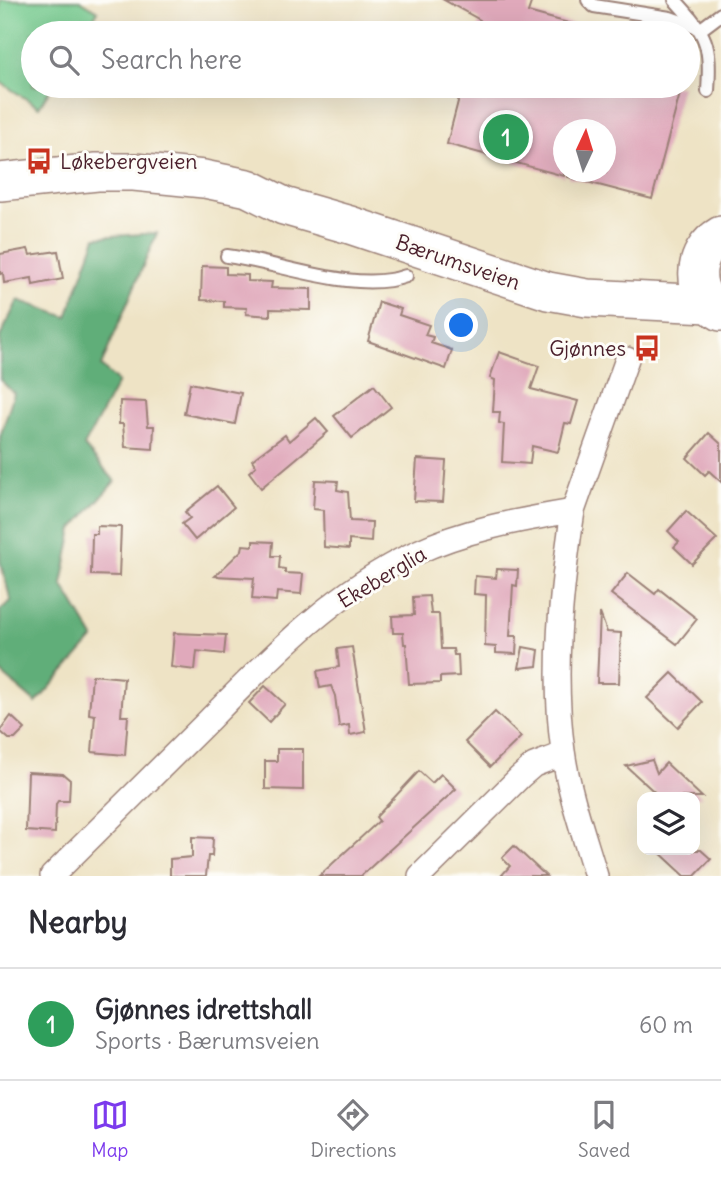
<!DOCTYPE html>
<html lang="en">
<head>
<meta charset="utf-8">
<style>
	:root { --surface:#fff; --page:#f2f2f3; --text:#2b2b33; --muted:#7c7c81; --line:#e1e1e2; --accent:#7c3aed }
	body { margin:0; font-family:Delius,sans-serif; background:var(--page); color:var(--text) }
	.controls { position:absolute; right:21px; bottom:21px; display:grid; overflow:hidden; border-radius:14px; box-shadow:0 7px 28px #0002 }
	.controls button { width:63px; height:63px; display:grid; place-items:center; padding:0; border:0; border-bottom:2px solid var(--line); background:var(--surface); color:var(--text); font:35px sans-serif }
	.compass { position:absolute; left:553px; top:119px; width:63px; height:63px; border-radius:50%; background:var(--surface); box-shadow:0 7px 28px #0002; rotate:4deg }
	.you { position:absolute; left:462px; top:326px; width:24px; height:24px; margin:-18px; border:5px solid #fff; border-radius:50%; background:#1a73e8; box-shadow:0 0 0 10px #1a73e833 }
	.badge { display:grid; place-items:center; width:46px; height:46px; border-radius:50%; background:var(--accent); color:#fff; font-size:23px; font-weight:700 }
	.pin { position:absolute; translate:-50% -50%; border:4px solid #fff; box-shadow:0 2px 7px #0006 }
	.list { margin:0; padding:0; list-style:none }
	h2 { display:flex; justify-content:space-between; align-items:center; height:91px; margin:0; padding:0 28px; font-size:30px }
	h2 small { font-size:23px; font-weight:400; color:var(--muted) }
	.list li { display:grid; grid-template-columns:46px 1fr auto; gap:21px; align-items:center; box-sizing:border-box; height:112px; padding:0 28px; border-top:2px solid var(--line) }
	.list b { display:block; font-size:26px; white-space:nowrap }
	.list p { margin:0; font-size:23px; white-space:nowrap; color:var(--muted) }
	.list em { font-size:23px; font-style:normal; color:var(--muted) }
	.icon { flex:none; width:38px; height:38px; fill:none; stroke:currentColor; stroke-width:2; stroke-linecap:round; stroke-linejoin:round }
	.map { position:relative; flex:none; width:721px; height:876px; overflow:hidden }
	.search { position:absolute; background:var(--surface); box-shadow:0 7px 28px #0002; left:21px; right:21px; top:21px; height:77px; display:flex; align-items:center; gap:18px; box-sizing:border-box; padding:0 24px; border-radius:38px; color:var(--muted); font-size:26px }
	.sheet { height:203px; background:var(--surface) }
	nav { display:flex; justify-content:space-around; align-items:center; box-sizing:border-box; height:98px; border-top:2px solid var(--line); background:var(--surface); font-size:19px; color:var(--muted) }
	nav a { display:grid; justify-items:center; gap:4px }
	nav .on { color:var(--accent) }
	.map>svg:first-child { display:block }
	.green { fill:#75ca8e; stroke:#60745c; stroke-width:2 }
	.forest { fill:#60ae79; stroke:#556652; stroke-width:2 }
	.building { fill:#e0a9bb }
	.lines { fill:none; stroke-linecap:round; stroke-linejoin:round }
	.lane-casing { stroke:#9c8178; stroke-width:16 }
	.street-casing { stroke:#9c8178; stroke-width:26 }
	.primary-casing { stroke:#9c8178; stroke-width:40 }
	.lane { stroke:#fff; stroke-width:12 }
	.street { stroke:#fff; stroke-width:23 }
	.primary { stroke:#fff; stroke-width:37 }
	.labels { text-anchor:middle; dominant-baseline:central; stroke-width:6; stroke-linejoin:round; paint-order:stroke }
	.poi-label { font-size:21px; fill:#4a1f2b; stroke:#fdfcf7; text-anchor:start }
	.street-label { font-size:21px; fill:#4a1f2b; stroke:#fdfcf7 }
</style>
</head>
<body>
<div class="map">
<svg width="721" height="876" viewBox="0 0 721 876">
	<rect width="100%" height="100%" fill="#fdfcf7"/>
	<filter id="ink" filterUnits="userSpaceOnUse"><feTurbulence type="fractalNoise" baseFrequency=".0143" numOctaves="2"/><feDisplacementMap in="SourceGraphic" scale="14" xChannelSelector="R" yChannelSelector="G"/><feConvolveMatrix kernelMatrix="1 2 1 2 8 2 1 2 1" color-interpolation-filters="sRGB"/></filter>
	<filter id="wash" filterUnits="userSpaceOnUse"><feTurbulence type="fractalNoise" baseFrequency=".00686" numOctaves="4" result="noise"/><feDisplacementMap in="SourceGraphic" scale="28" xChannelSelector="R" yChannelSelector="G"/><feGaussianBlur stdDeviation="1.57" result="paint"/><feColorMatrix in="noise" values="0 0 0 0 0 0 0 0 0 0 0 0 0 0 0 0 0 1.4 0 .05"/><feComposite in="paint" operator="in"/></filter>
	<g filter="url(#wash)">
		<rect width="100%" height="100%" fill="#eee3c5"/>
		<!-- green -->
		<polygon class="green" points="0,0 80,0 98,11 85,33 33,33 33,86 52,86 39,107 0,82"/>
		<!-- forest -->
		<polygon class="forest" points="157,233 101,366 118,382 84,446 115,481 73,529 62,584 94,638 36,703 0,672 0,610 11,601 0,561 0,437 14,393 0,380 0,337 18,300 67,317 96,237"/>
		<g id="blocks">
			<!-- building -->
			<g class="building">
				<polygon points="444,0 532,0 528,12 587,28 586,33 476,33 480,20"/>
				<polygon points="462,86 682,86 652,199 568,177 569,172 606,172 606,130 564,130 564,176 447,144"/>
				<polygon points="28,249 30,255 58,251 63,279 33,285 32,278 4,283 3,273 0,274 0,254"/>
				<polygon points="202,266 226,267 226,274 248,275 248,281 272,282 271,288 311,289 311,310 270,309 270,316 246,314 247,308 224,307 224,301 201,300"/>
				<polygon points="379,302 401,309 399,315 429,325 425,335 433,337 431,343 452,350 446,369 368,341"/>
				<polygon points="499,352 539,366 531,389 578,401 571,424 565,423 558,452 532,446 530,464 502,462 504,424 499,423 500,412 493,412 495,380 490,378"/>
				<polygon points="190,383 241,393 235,424 184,414"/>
				<polygon points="374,385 391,407 352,438 334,416"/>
				<polygon points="120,401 146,402 148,426 154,426 153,449 125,447 123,424 119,424"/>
				<polygon points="316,418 328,432 261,488 249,472 256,466 252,460 285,435 289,441"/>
				<polygon points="709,433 721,444 721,482 709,471 705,475 687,458"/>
				<polygon points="417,459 446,461 443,502 414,501"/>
				<polygon points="315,480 338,481 337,490 348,492 350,521 372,522 371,542 349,540 349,549 324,547 323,510 313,509"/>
				<polygon points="217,486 234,507 195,540 182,524 190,518 185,512"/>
				<polygon points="686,511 717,539 692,564 674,547 679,542 668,531"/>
				<polygon points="97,526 121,527 119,576 91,575 92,534 97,534"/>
				<polygon points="253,541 273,542 272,556 280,556 279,568 285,569 285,573 303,574 301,594 277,592 276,601 252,599 254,578 215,576 242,550 243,545 253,546"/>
				<polygon points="497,569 518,570 517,586 513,585 510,636 517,636 516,654 496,653 496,647 485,646 486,595 474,594 475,576 496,578"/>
				<polygon points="628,573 655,594 659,589 697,619 677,644 611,594"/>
				<polygon points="429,596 431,614 439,614 441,649 453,649 454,655 458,655 459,676 440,677 440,683 409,684 406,644 404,644 403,633 393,633 392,616 414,615 413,597"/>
				<polygon points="600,613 607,632 621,633 619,683 597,683"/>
				<polygon points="174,633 226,635 224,654 197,651 195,670 171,667"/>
				<polygon points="352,647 366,732 350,735 349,725 339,727 335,696 331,686 320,688 317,671 339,667 337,649"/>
				<polygon points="523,647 539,650 537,666 519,668"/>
				<polygon points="672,673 702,702 678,727 647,698"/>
				<polygon points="92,675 124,678 121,716 128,716 125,755 92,752 95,715 89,714"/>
				<polygon points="265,686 285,704 269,722 249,703"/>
				<polygon points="495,712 521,737 490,767 465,742"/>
				<polygon points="11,716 25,729 15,739 9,739 0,731"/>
				<polygon points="277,749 303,749 303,790 265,789 265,761 277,761"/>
				<polygon points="652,760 657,773 666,763 702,797 660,797 626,766"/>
				<polygon points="419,771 432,783 441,774 456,789 361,876 319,876 379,821 376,817"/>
				<polygon points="28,772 63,774 70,780 69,801 58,801 56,804 55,833 26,831"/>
				<polygon points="192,837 213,838 212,856 208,856 206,876 170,876 170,859 192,857"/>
				<polygon points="514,846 546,876 501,876 510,866 502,858"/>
				<polygon points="657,850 701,850 711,859 695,876 685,876"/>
			</g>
		</g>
	</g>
	<g filter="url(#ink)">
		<use href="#blocks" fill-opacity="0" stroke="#9c8178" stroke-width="2"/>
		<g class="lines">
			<!-- lane casing -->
			<g class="lane-casing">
				<g id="lane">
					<polyline points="588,0 594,6 670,18 701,29"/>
					<path d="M675,0C707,35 711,43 708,91"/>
					<polyline points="701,29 721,14"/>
					<path d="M227,256C281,263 356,294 406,276"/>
				</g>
			</g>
			<!-- street casing -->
			<g class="street-casing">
				<g id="street">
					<polyline points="573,511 627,359"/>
					<path d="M52,876C105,824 157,771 210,719C271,657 334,591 415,553C464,530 519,520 573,511C561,590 552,672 563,751C569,794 584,835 596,876"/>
					<polyline points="420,876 520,777 534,765 563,754"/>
				</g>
			</g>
			<!-- primary casing -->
			<g class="primary-casing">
				<g id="primary">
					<polyline points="0,182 97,172 134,172 204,179 248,188 284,206 350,225 548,291 587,298 709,304"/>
					<path d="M721,235C691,252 689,295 721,312"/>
				</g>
			</g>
			<!-- lane -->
			<use href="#lane" class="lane"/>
			<!-- street -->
			<use href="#street" class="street"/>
			<!-- primary -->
			<use href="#primary" class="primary"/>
		</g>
	</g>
	<!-- icons -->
	<defs>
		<g id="bus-bare" transform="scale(2.1)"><path d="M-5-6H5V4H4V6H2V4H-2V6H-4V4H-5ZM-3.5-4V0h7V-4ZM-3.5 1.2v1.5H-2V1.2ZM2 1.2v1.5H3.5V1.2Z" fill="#c8321e" stroke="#fdfcf7" stroke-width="2.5" paint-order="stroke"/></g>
	</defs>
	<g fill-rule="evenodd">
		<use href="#bus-bare" x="39" y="161"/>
		<use href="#bus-bare" x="647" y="348"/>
	</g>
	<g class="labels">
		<!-- poi labels -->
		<g class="poi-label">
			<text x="60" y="161">Løkebergveien</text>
			<text x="626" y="348" text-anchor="end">Gjønnes</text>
		</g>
		<!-- street labels -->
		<g class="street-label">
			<text transform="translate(458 262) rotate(19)">Bærumsveien</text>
			<text transform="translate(382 577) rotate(-31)">Ekeberglia</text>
		</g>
	</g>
</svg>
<div class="controls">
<button><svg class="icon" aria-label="layers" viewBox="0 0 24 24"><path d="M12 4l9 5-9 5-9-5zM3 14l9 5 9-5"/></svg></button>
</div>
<svg class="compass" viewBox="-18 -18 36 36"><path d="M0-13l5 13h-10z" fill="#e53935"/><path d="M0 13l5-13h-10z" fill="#7c7c81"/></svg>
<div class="you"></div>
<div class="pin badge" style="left:506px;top:137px;background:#2e9e5b">1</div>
<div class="search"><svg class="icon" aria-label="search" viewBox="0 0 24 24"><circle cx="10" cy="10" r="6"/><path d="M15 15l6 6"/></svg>Search here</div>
</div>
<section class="sheet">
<h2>Nearby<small></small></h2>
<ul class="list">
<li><span class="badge" style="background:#2e9e5b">1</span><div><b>Gjønnes idrettshall</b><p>Sports · Bærumsveien</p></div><em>60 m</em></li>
</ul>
</section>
<nav>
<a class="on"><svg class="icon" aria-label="map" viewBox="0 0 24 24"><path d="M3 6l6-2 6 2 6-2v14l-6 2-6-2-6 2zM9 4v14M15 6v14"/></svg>Map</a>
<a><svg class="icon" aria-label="directions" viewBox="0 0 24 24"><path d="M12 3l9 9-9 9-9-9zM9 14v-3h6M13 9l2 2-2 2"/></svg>Directions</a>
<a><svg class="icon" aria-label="saved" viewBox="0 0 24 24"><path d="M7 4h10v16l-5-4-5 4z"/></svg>Saved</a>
</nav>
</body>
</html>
